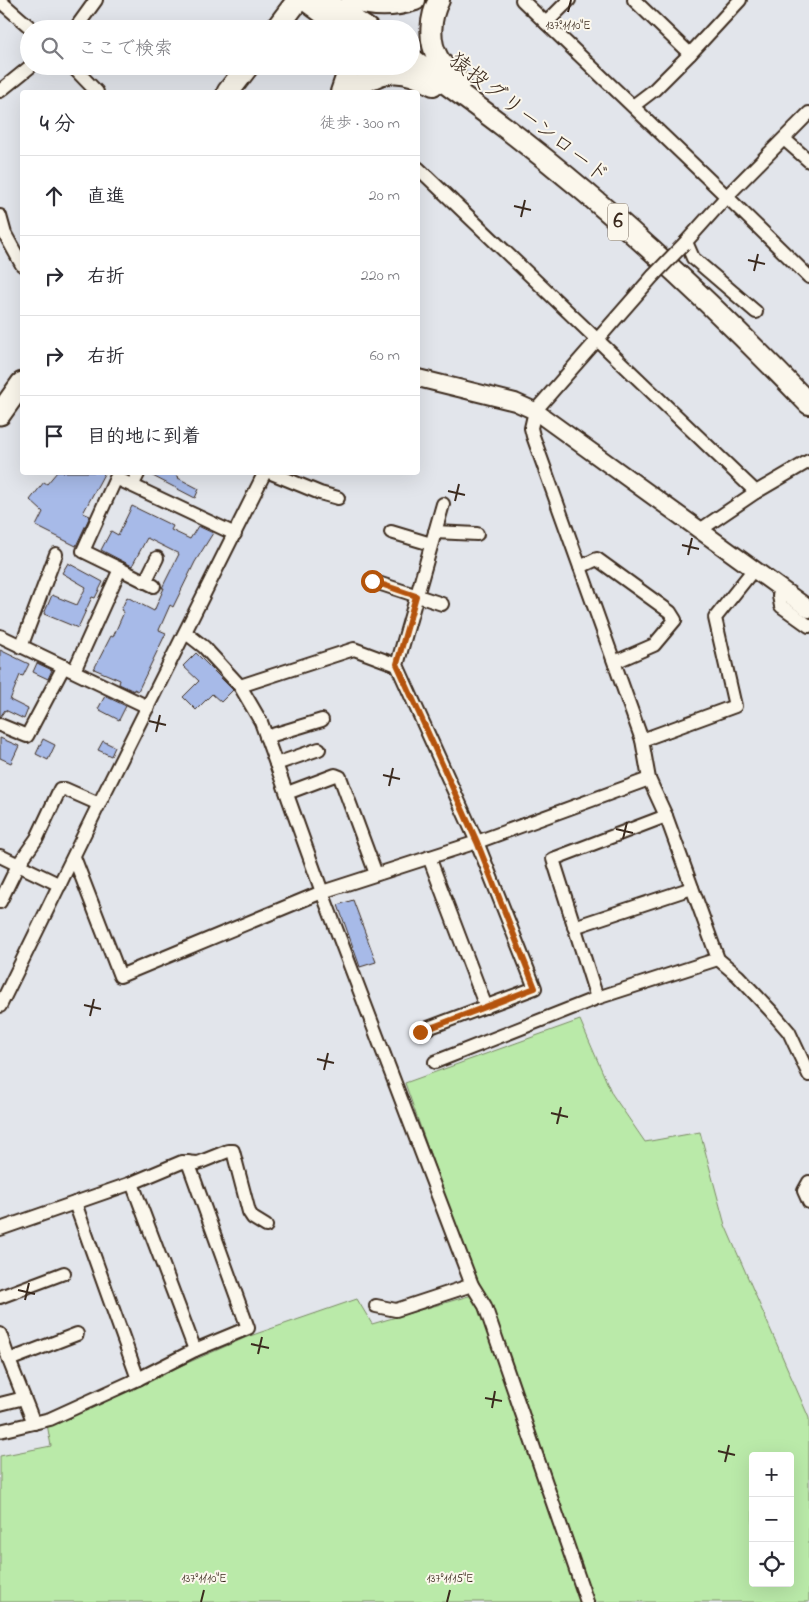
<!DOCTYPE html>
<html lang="ja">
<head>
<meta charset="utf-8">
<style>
	:root { --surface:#fff; --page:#f2f2f3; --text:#2b2b33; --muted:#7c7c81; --line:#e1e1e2 }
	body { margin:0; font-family:"Indie Flower","Klee One",sans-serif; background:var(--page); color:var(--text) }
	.controls { position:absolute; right:15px; bottom:15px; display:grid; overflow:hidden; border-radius:5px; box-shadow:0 5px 20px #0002 }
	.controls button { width:45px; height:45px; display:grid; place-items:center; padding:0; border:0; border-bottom:1px solid var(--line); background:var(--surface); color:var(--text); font:25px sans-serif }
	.stop { position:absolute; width:15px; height:15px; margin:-11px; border:4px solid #b45309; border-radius:50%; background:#fff }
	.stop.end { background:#b45309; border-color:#fff; box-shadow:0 1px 5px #0008 }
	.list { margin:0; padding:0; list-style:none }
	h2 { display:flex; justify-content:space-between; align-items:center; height:65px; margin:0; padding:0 20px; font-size:21px }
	h2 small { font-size:16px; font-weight:400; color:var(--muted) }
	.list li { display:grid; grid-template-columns:32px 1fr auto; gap:15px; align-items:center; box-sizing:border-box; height:80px; padding:0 20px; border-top:1px solid var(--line) }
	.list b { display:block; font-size:19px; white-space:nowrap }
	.list em { font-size:16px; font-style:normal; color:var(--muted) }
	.icon { flex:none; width:28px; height:28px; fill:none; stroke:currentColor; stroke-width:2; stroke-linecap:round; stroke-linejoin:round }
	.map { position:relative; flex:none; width:809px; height:1602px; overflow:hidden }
	.search { position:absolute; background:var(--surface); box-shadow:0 5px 20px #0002; left:20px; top:20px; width:400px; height:55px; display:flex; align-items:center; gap:12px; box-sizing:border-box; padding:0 18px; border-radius:28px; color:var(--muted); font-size:19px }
	.panel { position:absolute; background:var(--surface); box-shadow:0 5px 20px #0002; left:20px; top:90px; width:400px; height:385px; border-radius:5px }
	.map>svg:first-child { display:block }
	.green { fill:#baeaa9; stroke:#7a8a64; fill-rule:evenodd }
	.building { fill:#a7bae8; stroke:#3b2a1e }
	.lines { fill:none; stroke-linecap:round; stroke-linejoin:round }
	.minor-casing { stroke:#3b2a1e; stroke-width:16 }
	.tertiary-casing { stroke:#3b2a1e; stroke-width:20 }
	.primary-casing { stroke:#3b2a1e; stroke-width:24 }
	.trunk-casing { stroke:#3b2a1e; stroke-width:25 }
	.minor { stroke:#fbf7ec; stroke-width:12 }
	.tertiary { stroke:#fbf7ec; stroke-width:16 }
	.primary { stroke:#fbf7ec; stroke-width:20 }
	.trunk { stroke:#fbf7ec; stroke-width:21 }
	.minor-bridge-casing { stroke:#3b2a1e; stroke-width:16; stroke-linecap:butt }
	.minor-bridge { stroke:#fbf7ec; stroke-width:12 }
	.route { stroke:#b45309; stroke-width:6 }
	.ticks { fill:none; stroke:#3b2a1e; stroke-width:2 }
	.labels { text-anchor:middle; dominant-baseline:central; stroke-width:4; stroke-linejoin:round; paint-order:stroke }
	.shield { fill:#fbf7ec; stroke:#75685c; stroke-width:1 }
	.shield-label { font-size:21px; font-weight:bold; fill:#3b2a1e }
	.street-label { font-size:22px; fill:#3b2a1e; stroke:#fbf7ec }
	.ticks-label { font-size:12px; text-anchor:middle; fill:#3b2a1e; stroke:#fbf7ec; stroke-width:4; stroke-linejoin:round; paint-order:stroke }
</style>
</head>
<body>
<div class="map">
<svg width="809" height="1602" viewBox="0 0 809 1602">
	<rect width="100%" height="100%" fill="#e2e5eb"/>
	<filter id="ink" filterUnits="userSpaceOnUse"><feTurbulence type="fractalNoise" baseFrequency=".02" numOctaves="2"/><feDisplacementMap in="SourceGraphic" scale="10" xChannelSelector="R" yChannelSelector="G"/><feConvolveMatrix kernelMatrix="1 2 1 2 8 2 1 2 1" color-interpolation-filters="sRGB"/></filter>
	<g filter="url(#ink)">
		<!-- green -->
		<path class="green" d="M580,1020L612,1094L645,1142L700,1132L725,1225L809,1418V1602H0V1456L51,1446L47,1424L247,1337L357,1299L372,1324L479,1293L405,1083ZM753,1456H790V1583H753Z"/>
		<!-- building -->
		<g class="building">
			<polygon points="57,472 105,472 83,513 90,516 76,546 36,526 43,512 30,500 44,482 47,484"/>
			<polygon points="171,472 179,477 178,478 199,489 195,498 147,473"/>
			<polygon points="132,506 173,526 171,530 190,539 198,526 213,533 195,562 173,607 170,605 159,630 166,633 138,691 134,689 134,691 119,684 120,680 94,669 111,636 113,637 124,612 121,610 127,597 154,611 164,588 162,588 179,554 147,538 132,566 101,550 111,531 118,535"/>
			<polygon points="68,563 103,582 95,598 92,597 78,628 44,614 52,595 77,605 86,587 62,573"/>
			<polygon points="0,650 29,664 23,676 20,675 10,700 28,709 24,719 5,710 0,717"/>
			<polygon points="196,653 233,690 221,702 212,694 196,710 183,697 199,681 183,666"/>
			<polygon points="37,663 52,670 48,679 33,672"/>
			<polygon points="105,696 126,706 119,720 98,709"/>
			<polygon points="0,738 19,746 11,763 0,758"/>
			<polygon points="43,739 55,745 48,760 36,754"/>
			<polygon points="103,741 115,747 111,756 98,750"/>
			<polygon points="353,900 376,962 360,967 338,905"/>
		</g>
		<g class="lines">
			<!-- minor casing -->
			<g class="minor-casing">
				<g id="minor">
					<polyline points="522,0 722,192 809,277"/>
					<polyline points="634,0 690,54"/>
					<polyline points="0,1 32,29"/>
					<polyline points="546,23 569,0"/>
					<polyline points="75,29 96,0"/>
					<polyline points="72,66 97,92"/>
					<polyline points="0,91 31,66"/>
					<polyline points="633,106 654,90 690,54 740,0"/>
					<polyline points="784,139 809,161"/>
					<polyline points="418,168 756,492"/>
					<polyline points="0,216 5,234 22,265"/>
					<polyline points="686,242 693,258 756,312"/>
					<polyline points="684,244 727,196 809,113"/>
					<polyline points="653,276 535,411 531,428 533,436 642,740 649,779 666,816 718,959 738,976 771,1011 789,1032 809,1075"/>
					<polyline points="269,472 320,493 338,498"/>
					<polyline points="133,484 139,472"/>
					<polyline points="700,530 756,492 809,461"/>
					<polyline points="391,532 431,544"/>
					<polyline points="435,532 477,534"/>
					<polyline points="580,567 597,559 670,612 675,620 654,645 615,662"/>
					<polyline points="120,569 83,551 116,478 235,534"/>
					<polyline points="372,581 442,604"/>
					<polyline points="145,582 157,558"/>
					<polyline points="783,590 779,596 781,606 809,626"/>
					<polyline points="186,633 204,647 240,686 354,649 397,665"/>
					<polyline points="0,636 148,707"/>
					<polyline points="21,647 56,554"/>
					<polyline points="74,671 120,569 154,586"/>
					<polyline points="240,686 261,722 322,892 472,1285 485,1306 587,1602"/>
					<polyline points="0,725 27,736 64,666"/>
					<polyline points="266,737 322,720"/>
					<polyline points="642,740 735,706 715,618 754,569"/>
					<polyline points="276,764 319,749"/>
					<polyline points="287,793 335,775 340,777 376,874"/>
					<polyline points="0,856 60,885"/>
					<polyline points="74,857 120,976 322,892 477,842 649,779"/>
					<polyline points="429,857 486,1007"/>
					<polyline points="0,902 18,865 37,838 60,789 65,789 99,804"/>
					<polyline points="574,927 692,888"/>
					<polyline points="597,998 553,859 666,816"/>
					<polyline points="0,1006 99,804 265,472"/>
					<polyline points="420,1031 535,988 477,842 397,665 443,504"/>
					<polyline points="435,1062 597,998 718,959"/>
					<polyline points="809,1182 804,1191 809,1202"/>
					<polyline points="132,1183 195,1350"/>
					<polyline points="75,1203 138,1379"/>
					<polyline points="0,1229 132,1183 182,1162 198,1163 228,1151 233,1151 249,1212 253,1218 266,1226"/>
					<polyline points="0,1297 64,1273"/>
					<polyline points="376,1306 396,1310 472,1285"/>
					<polyline points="0,1334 9,1360 34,1423"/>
					<polyline points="9,1360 77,1334"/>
					<polyline points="0,1404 24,1398"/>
					<polyline points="0,1431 50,1419 138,1379 195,1350 248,1328 188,1162"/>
				</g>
			</g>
			<!-- tertiary casing -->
			<g class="tertiary-casing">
				<polyline id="tertiary" points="418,378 515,402 535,411 809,609"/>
			</g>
			<!-- primary casing -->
			<g class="primary-casing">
				<g id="primary">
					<polyline points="305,0 324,14 339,29"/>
					<polyline points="324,0 368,29"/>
					<path d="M352,0C373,7 394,7 415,0"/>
					<path d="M439,0C430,17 428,41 438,58C443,67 453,75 460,82"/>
					<path d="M411,58C442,81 473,103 503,126C612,209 714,305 809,404"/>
					<polyline points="341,92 350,66"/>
					<path d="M352,92C378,69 402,66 433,85"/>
				</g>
			</g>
			<!-- trunk casing -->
			<g class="trunk-casing">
				<g id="trunk">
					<polyline points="276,29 298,0"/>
					<polyline points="228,92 248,66"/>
					<polyline points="0,414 22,383"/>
				</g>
			</g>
			<!-- minor -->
			<use href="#minor" class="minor"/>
			<!-- tertiary -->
			<use href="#tertiary" class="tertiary"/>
			<!-- primary -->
			<use href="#primary" class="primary"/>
			<!-- trunk -->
			<use href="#trunk" class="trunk"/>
			<!-- minor-bridge casing -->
			<g class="minor-bridge-casing">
				<polyline id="minor-bridge" points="653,276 684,244"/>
			</g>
			<!-- minor-bridge -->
			<use href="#minor-bridge" class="minor-bridge"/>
		</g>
	</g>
	<g class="lines" filter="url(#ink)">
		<!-- route -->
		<polyline class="route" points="372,581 416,596 397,664 477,842 535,988 420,1032"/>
	</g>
	<!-- ticks -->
	<path class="ticks" d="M568,12L571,0M514,206L531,210M521,217L525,200M748,260L765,264M754,271L758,254M448,491L465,495M455,501L459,484M682,545L699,549M688,555L692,538M149,721L166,725M156,732L160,715M383,775L400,779M389,786L393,768M616,829L633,833M623,839L627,822M84,1005L101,1009M90,1016L94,999M317,1059L334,1063M324,1070L328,1053M551,1113L568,1117M557,1124L561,1107M18,1290L35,1294M25,1300L29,1283M251,1344L269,1348M258,1354L262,1337M485,1398L502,1401M492,1408L495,1391M718,1451L735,1455M725,1462L729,1445M201,1602L204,1590M447,1602L450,1590"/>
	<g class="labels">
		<!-- shield labels -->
		<rect class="shield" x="608" y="203.5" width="20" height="37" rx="4"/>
		<g class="shield-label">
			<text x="618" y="222">6</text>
		</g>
		<!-- street labels -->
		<g class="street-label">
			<text transform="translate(528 119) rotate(38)">猿投グリーンロード</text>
		</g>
	</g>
	<g class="ticks-label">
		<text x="568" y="29">137°11'10"E</text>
		<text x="204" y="1582">137°11'10"E</text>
		<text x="450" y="1582">137°11'15"E</text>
	</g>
</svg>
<div class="controls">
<button>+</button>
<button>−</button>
<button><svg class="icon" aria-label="locate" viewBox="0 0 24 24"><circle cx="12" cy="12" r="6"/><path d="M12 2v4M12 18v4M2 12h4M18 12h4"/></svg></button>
</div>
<div class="stop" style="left:372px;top:581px"></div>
<div class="stop end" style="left:420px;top:1032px"></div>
<div class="search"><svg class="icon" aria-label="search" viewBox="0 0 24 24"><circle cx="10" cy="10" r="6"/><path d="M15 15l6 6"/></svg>ここで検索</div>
<section class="panel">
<h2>4 分<small>徒歩 · 300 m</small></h2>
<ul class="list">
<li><svg class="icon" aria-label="ahead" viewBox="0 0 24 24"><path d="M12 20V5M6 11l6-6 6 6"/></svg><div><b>直進</b></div><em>20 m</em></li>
<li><svg class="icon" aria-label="right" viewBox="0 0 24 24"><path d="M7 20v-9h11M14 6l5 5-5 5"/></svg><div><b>右折</b></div><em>220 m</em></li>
<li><svg class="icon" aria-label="right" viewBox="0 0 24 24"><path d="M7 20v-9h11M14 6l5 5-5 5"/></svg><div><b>右折</b></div><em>60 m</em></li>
<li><svg class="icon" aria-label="arrive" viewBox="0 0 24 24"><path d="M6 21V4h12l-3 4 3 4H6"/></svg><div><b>目的地に到着</b></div></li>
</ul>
</section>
</div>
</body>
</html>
